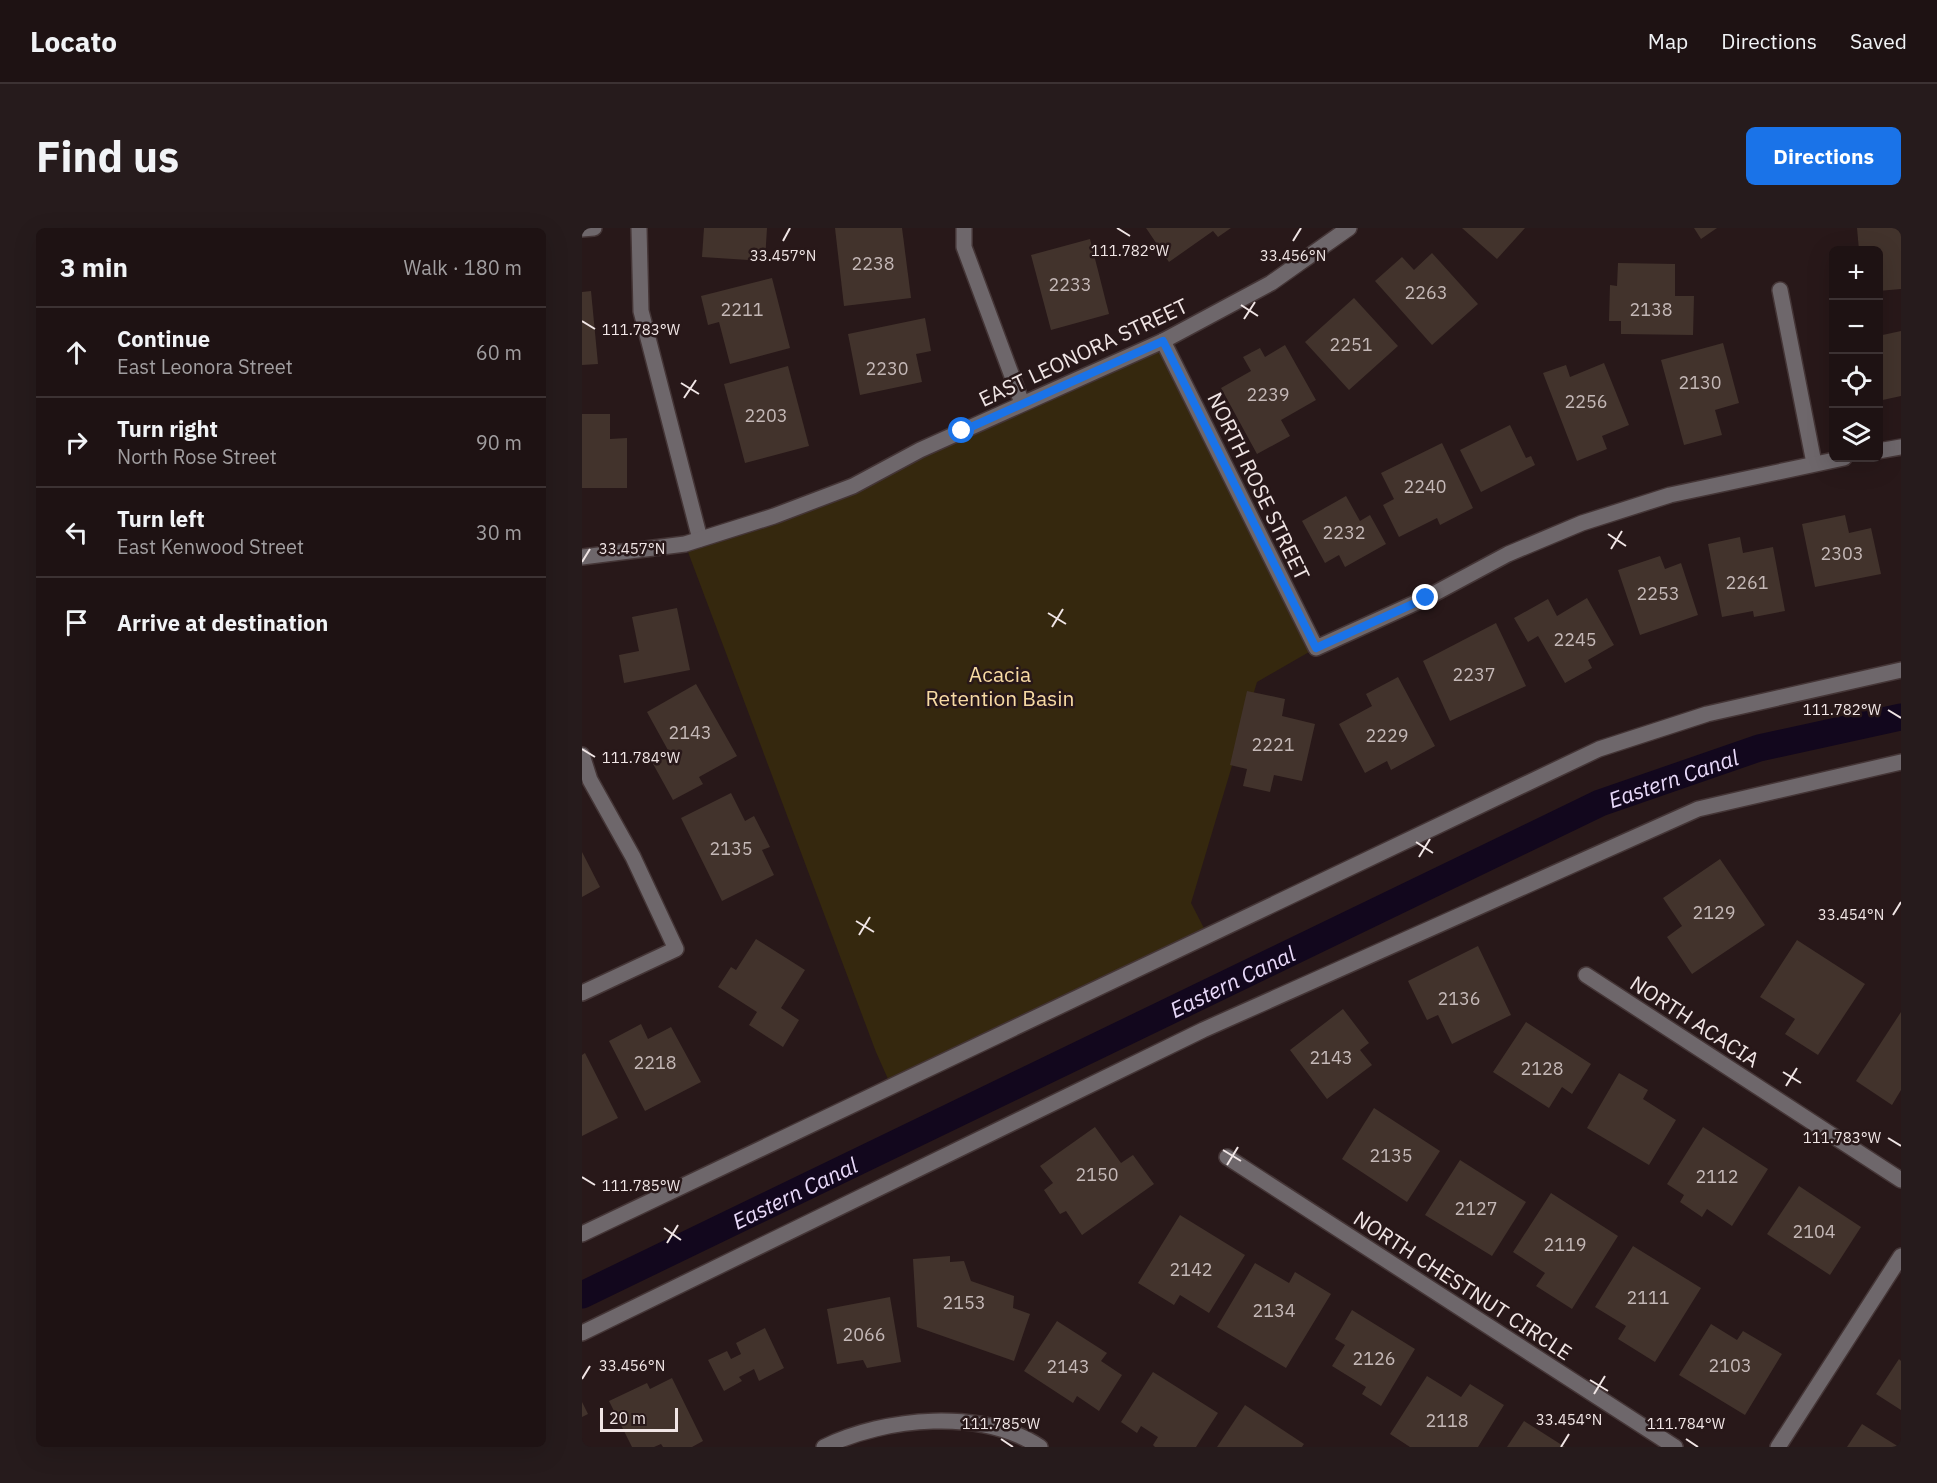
<!DOCTYPE html>
<html lang="en">
<head>
<meta charset="utf-8">
<style>
	:root { --surface:#1e1213; --page:#261b1c; --text:#f1f3f6; --muted:#a19ea0; --line:#3c3233; --accent:#1a73e8 }
	body { margin:0; font-family:"IBM Plex Sans",sans-serif; background:var(--page); color:var(--text) }
	.controls { position:absolute; right:18px; top:18px; display:grid; overflow:hidden; border-radius:9px; box-shadow:0 6px 24px #0002 }
	.controls button { width:54px; height:54px; display:grid; place-items:center; padding:0; border:0; border-bottom:2px solid var(--line); background:var(--surface); color:var(--text); font:30px sans-serif }
	.scale { position:absolute; left:18px; bottom:15px; width:78px; box-sizing:border-box; padding-left:6px; border:3px solid #f0e5e5; border-top:0; font-size:16px; line-height:21px; white-space:nowrap; color:#f0e5e5; -webkit-text-stroke:4px #281819; paint-order:stroke }
	.stop { position:absolute; width:18px; height:18px; margin:-14px; border:4px solid #1a73e8; border-radius:50%; background:#fff }
	.stop.end { background:#1a73e8; border-color:#fff; box-shadow:0 2px 6px #0008 }
	.list { margin:0; padding:0; list-style:none }
	h2 { display:flex; justify-content:space-between; align-items:center; height:78px; margin:0; padding:0 24px; font-size:26px }
	h2 small { font-size:20px; font-weight:400; color:var(--muted) }
	.list li { display:grid; grid-template-columns:39px 1fr auto; gap:18px; align-items:center; box-sizing:border-box; height:90px; padding:0 24px; border-top:2px solid var(--line) }
	.list b { display:block; font-size:22px; white-space:nowrap }
	.list p { margin:0; font-size:20px; white-space:nowrap; color:var(--muted) }
	.list em { font-size:20px; font-style:normal; color:var(--muted) }
	.icon { flex:none; width:33px; height:33px; fill:none; stroke:currentColor; stroke-width:2; stroke-linecap:round; stroke-linejoin:round }
	.map { position:relative; flex:none; width:1319px; height:1219px; overflow:hidden; border-radius:9px }
	header { display:flex; align-items:center; gap:36px; box-sizing:border-box; height:84px; padding:0 30px; background:var(--surface); border-bottom:2px solid var(--line) }
	header strong { font-size:28px }
	nav { display:flex; gap:33px; margin-inline-start:auto; font-size:21px }
	.intro { display:flex; align-items:center; justify-content:space-between; box-sizing:border-box; height:144px; padding:0 36px }
	h1 { margin:0; font-size:42px }
	.button { padding:15px 27px; border-radius:9px; background:var(--accent); color:#fff; font-size:21px; font-weight:700 }
	main { display:flex; gap:36px; padding:0 36px }
	aside { flex:1; background:var(--surface); border-radius:9px; box-shadow:0 6px 24px #0002 }
	.map>svg:first-child { display:block }
	.green { fill:#35280e }
	.lines { fill:none; stroke-linecap:round; stroke-linejoin:round }
	.canal { stroke:#12071d; stroke-width:27 }
	.building { fill:#42332c }
	.minor-casing { stroke:#443536; stroke-width:18 }
	.minor { stroke:#6e676b; stroke-width:15 }
	.route { stroke:#1a73e8; stroke-width:8 }
	.ticks { fill:none; stroke:#f0e5e5; stroke-width:2 }
	.labels { text-anchor:middle; dominant-baseline:central; stroke-width:5; stroke-linejoin:round; paint-order:stroke }
	.number-label { font-size:18px; fill:#c4b8b7 }
	.street-label { font-size:21px; fill:#f0e5e5; stroke:#281819 }
	.park-label { font-size:21px; fill:#f8dba4; stroke:#281819 }
	.water-label { font-size:22px; font-style:italic; fill:#e9dafa; stroke:#281819 }
	.ticks-label { font-size:15px; text-anchor:middle; fill:#f0e5e5; stroke:#281819; stroke-width:5; stroke-linejoin:round; paint-order:stroke }
</style>
</head>
<body>
<header>
<strong>Locato</strong>
<nav><a>Map</a><a>Directions</a><a>Saved</a></nav>
</header>
<div class="intro"><h1>Find us</h1><a class="button">Directions</a></div>
<main>
<aside>
<h2>3 min<small>Walk · 180 m</small></h2>
<ul class="list">
<li><svg class="icon" aria-label="ahead" viewBox="0 0 24 24"><path d="M12 20V5M6 11l6-6 6 6"/></svg><div><b>Continue</b><p>East Leonora Street</p></div><em>60 m</em></li>
<li><svg class="icon" aria-label="right" viewBox="0 0 24 24"><path d="M7 20v-9h11M14 6l5 5-5 5"/></svg><div><b>Turn right</b><p>North Rose Street</p></div><em>90 m</em></li>
<li><svg class="icon" aria-label="left" viewBox="0 0 24 24"><path d="M17 20v-9H6M10 6l-5 5 5 5"/></svg><div><b>Turn left</b><p>East Kenwood Street</p></div><em>30 m</em></li>
<li><svg class="icon" aria-label="arrive" viewBox="0 0 24 24"><path d="M6 21V4h12l-3 4 3 4H6"/></svg><div><b>Arrive at destination</b></div></li>
</ul>
</aside>
<div class="map">
<svg width="1319" height="1219" viewBox="0 0 1319 1219">
	<rect width="100%" height="100%" fill="#281819"/>
	<!-- green -->
	<polygon class="green" points="581,113 734,420 675,454 609,675 626,708 310,860 294,824 103,316 192,288"/>
	<g class="lines">
		<!-- canal -->
		<path class="canal" id="s1" d="M0,1067L1018,575L1177,520L1319,489"/>
	</g>
	<!-- building -->
	<g class="building">
		<polygon points="122,0 185,0 183,33 120,29"/>
		<polygon points="253,0 320,0 329,70 262,78"/>
		<polygon points="564,0 649,0 636,9 631,3 587,34"/>
		<polygon points="880,0 943,0 915,31"/>
		<polygon points="1112,0 1135,0 1119,11"/>
		<polygon points="1275,0 1319,0 1319,61 1296,63 1296,22 1277,22"/>
		<polygon points="508,11 527,86 469,102 449,27"/>
		<polygon points="850,25 896,76 850,117 793,53 820,29 832,42"/>
		<polygon points="1036,35 1093,36 1093,68 1112,68 1111,107 1039,106 1039,93 1027,93 1028,57 1035,58"/>
		<polygon points="190,50 208,120 148,136 137,94 126,97 119,68"/>
		<polygon points="9,63 16,136 0,137 0,64"/>
		<polygon points="772,70 816,118 767,162 723,114"/>
		<polygon points="343,90 349,123 334,126 340,154 278,167 266,106"/>
		<polygon points="1319,103 1319,168 1296,173 1296,108"/>
		<polygon points="1141,115 1157,175 1133,182 1140,207 1102,217 1079,132"/>
		<polygon points="703,117 734,172 699,192 708,208 675,226 639,160 669,143 661,129 678,120 683,129"/>
		<polygon points="1022,135 1047,197 1020,208 1025,221 995,233 961,145 984,137 988,149"/>
		<polygon points="206,138 227,218 163,235 142,156"/>
		<polygon points="0,186 28,186 28,211 45,210 45,260 0,260"/>
		<polygon points="928,197 944,230 949,228 953,237 899,264 878,222"/>
		<polygon points="860,215 891,280 858,297 855,290 817,309 801,277 812,271 799,245"/>
		<polygon points="764,268 778,293 788,287 804,316 763,339 757,327 743,335 720,293"/>
		<polygon points="1263,287 1267,305 1289,300 1299,346 1233,359 1220,296"/>
		<polygon points="1158,309 1161,325 1191,319 1203,383 1172,389 1171,383 1140,389 1126,316"/>
		<polygon points="1078,328 1083,341 1099,335 1116,387 1058,407 1036,342"/>
		<polygon points="1005,370 1032,417 1006,432 1010,440 983,455 956,408 946,414 932,390 966,371 975,388"/>
		<polygon points="95,380 108,442 42,455 37,427 57,423 50,389"/>
		<polygon points="914,395 944,458 868,493 841,433"/>
		<polygon points="816,449 853,518 809,542 805,533 783,545 757,496 790,478 784,466"/>
		<polygon points="114,456 155,528 117,549 121,556 91,572 70,534 87,524 65,484"/>
		<polygon points="665,463 703,471 700,488 733,496 720,553 692,547 688,564 661,558 665,541 648,537"/>
		<polygon points="149,565 163,593 172,588 188,619 180,622 192,647 140,673 99,590"/>
		<polygon points="0,624 18,659 0,669"/>
		<polygon points="1138,631 1183,697 1110,746 1085,709 1100,698 1081,670"/>
		<polygon points="174,711 223,742 199,780 217,792 201,819 167,797 175,784 136,759 149,739 154,742"/>
		<polygon points="1215,712 1283,756 1236,827 1203,806 1213,791 1178,769"/>
		<polygon points="896,718 929,787 870,816 856,787 845,792 826,753"/>
		<polygon points="761,781 787,815 778,822 790,837 745,871 708,822"/>
		<polygon points="1319,784 1319,862 1310,877 1274,853"/>
		<polygon points="944,794 1009,836 990,866 980,859 967,880 911,844"/>
		<polygon points="59,796 66,811 89,799 119,854 63,883 27,813"/>
		<polygon points="3,825 36,890 0,908 0,827"/>
		<polygon points="1037,845 1066,862 1061,871 1094,892 1067,937 1005,900"/>
		<polygon points="792,880 858,923 825,974 760,931"/>
		<polygon points="513,899 539,935 551,927 572,956 500,1007 484,983 478,986 462,962 471,955 458,938"/>
		<polygon points="1121,899 1186,941 1150,998 1125,981 1120,989 1098,974 1102,967 1085,956"/>
		<polygon points="878,932 944,974 910,1028 843,987"/>
		<polygon points="1217,958 1279,999 1248,1047 1185,1006"/>
		<polygon points="969,965 1036,1008 990,1081 954,1058 963,1045 931,1024"/>
		<polygon points="598,987 663,1027 627,1085 598,1067 592,1077 556,1055"/>
		<polygon points="1051,1018 1119,1060 1073,1134 1036,1111 1044,1098 1013,1079"/>
		<polygon points="368,1028 368,1034 382,1033 389,1053 432,1068 431,1080 448,1086 432,1133 335,1099 331,1031"/>
		<polygon points="673,1035 707,1055 713,1044 749,1066 704,1140 635,1099"/>
		<polygon points="308,1069 319,1134 285,1140 281,1132 255,1136 245,1081"/>
		<polygon points="770,1082 833,1121 799,1178 780,1166 784,1159 750,1138 763,1117 753,1111"/>
		<polygon points="475,1093 525,1125 519,1133 540,1147 517,1183 495,1168 491,1175 442,1143"/>
		<polygon points="1129,1096 1155,1112 1161,1103 1200,1126 1163,1187 1097,1147"/>
		<polygon points="183,1100 202,1140 177,1153 172,1141 157,1149 160,1153 142,1163 126,1132 145,1123 149,1131 159,1126 154,1115"/>
		<polygon points="1317,1131 1319,1133 1319,1182 1294,1166"/>
		<polygon points="571,1144 636,1185 614,1219 573,1219 571,1217 576,1209 559,1198 555,1205 539,1194"/>
		<polygon points="845,1148 879,1169 888,1156 922,1177 896,1219 828,1219 808,1206"/>
		<polygon points="90,1150 121,1213 110,1219 81,1219 79,1216 72,1219 50,1219 27,1173 65,1155 68,1161"/>
		<polygon points="0,1174 6,1186 0,1189"/>
		<polygon points="663,1177 722,1216 720,1219 635,1219"/>
		<polygon points="942,1193 983,1219 925,1219"/>
		<polygon points="1280,1196 1317,1219 1265,1219"/>
	</g>
	<g class="lines">
		<!-- minor casing -->
		<g class="minor-casing">
			<g id="minor">
				<polyline points="57,0 59,83 118,311"/>
				<polyline points="382,0 382,19 440,175"/>
				<polyline points="0,1 12,0"/>
				<polyline points="1198,62 1232,235"/>
				<polyline points="581,113 734,420 844,370 926,326 1000,295 1088,267 1262,230"/>
				<polyline points="1296,223 1319,219"/>
				<polyline points="0,329 103,316 192,288 271,258 338,222 581,113 689,55 767,0"/>
				<polyline points="0,527 8,552 51,629 94,721 0,765"/>
				<polyline points="1004,747 1319,952"/>
				<polyline points="645,929 1093,1219"/>
				<polyline points="0,1006 1017,521 1125,486 1319,442"/>
				<polyline points="0,1105 621,802 1116,581 1319,534"/>
				<path d="M242,1219C304,1189 399,1180 458,1219"/>
				<polyline points="1196,1219 1319,1028"/>
			</g>
		</g>
		<!-- minor -->
		<use href="#minor" class="minor"/>
	</g>
	<g class="lines">
		<!-- route -->
		<polyline class="route" points="380,203 581,113 734,420 844,370"/>
	</g>
	<!-- ticks -->
	<path class="ticks" d="M535,0L548,8M201,13L208,0M711,13L719,0M659,77L676,88M662,91L673,74M0,93L13,101M99,155L117,166M102,170L114,152M1026,306L1044,318M1029,321L1040,303M0,334L8,321M466,385L484,396M470,399L481,381M1306,482L1319,490M0,521L13,529M834,614L851,625M837,629L848,611M1311,687L1319,674M274,693L292,704M277,707L288,689M1201,844L1219,855M1204,858L1215,840M1306,910L1319,918M641,922L659,933M645,937L656,919M0,949L13,957M82,1000L99,1012M85,1015L96,997M0,1151L8,1138M1008,1152L1026,1163M1012,1166L1023,1148M419,1211L431,1219M1104,1211L1116,1219M979,1219L987,1206"/>
	<g class="labels">
		<!-- number labels -->
		<g class="number-label">
			<text x="291" y="35">2238</text>
			<text x="488" y="56">2233</text>
			<text x="844" y="64">2263</text>
			<text x="160" y="81">2211</text>
			<text x="1069" y="81">2138</text>
			<text x="769" y="116">2251</text>
			<text x="305" y="140">2230</text>
			<text x="1118" y="154">2130</text>
			<text x="686" y="166">2239</text>
			<text x="1004" y="173">2256</text>
			<text x="184" y="187">2203</text>
			<text x="843" y="258">2240</text>
			<text x="762" y="304">2232</text>
			<text x="1260" y="325">2303</text>
			<text x="1165" y="354">2261</text>
			<text x="1076" y="365">2253</text>
			<text x="993" y="411">2245</text>
			<text x="892" y="446">2237</text>
			<text x="108" y="504">2143</text>
			<text x="805" y="507">2229</text>
			<text x="691" y="516">2221</text>
			<text x="149" y="620">2135</text>
			<text x="1132" y="684">2129</text>
			<text x="877" y="770">2136</text>
			<text x="749" y="829">2143</text>
			<text x="73" y="834">2218</text>
			<text x="960" y="840">2128</text>
			<text x="809" y="927">2135</text>
			<text x="515" y="946">2150</text>
			<text x="1135" y="948">2112</text>
			<text x="894" y="980">2127</text>
			<text x="1232" y="1003">2104</text>
			<text x="983" y="1016">2119</text>
			<text x="609" y="1041">2142</text>
			<text x="1066" y="1069">2111</text>
			<text x="382" y="1074">2153</text>
			<text x="692" y="1082">2134</text>
			<text x="282" y="1106">2066</text>
			<text x="792" y="1130">2126</text>
			<text x="1148" y="1137">2103</text>
			<text x="486" y="1138">2143</text>
			<text x="865" y="1192">2118</text>
		</g>
		<!-- street labels -->
		<g class="street-label">
			<text transform="translate(501 124) rotate(-25)">EAST LEONORA STREET</text>
			<text transform="translate(677 258) rotate(64)">NORTH ROSE STREET</text>
			<text transform="translate(1113 793) rotate(33)">NORTH ACACIA</text>
			<text transform="translate(881 1057) rotate(33)">NORTH CHESTNUT CIRCLE</text>
		</g>
		<!-- park labels -->
		<g class="park-label">
			<text x="418" y="446">Acacia<tspan x="418" dy="24">Retention Basin</tspan></text>
		</g>
		<!-- water labels -->
		<g class="water-label">
			<text stroke="none"><textPath href="#s1" startOffset="1208">Eastern Canal</textPath></text>
			<text stroke="none"><textPath href="#s1" startOffset="722">Eastern Canal</textPath></text>
			<text stroke="none"><textPath href="#s1" startOffset="236">Eastern Canal</textPath></text>
		</g>
	</g>
	<g class="ticks-label">
		<text x="548" y="28">111.782°W</text>
		<text x="201" y="33">33.457°N</text>
		<text x="711" y="33">33.456°N</text>
		<text x="59" y="107">111.783°W</text>
		<text x="50" y="326">33.457°N</text>
		<text x="1260" y="487">111.782°W</text>
		<text x="59" y="535">111.784°W</text>
		<text x="1269" y="692">33.454°N</text>
		<text x="1260" y="915">111.783°W</text>
		<text x="59" y="963">111.785°W</text>
		<text x="50" y="1143">33.456°N</text>
		<text x="987" y="1197">33.454°N</text>
		<text x="419" y="1201">111.785°W</text>
		<text x="1104" y="1201">111.784°W</text>
	</g>
</svg>
<div class="controls">
<button>+</button>
<button>−</button>
<button><svg class="icon" aria-label="locate" viewBox="0 0 24 24"><circle cx="12" cy="12" r="6"/><path d="M12 2v4M12 18v4M2 12h4M18 12h4"/></svg></button>
<button><svg class="icon" aria-label="layers" viewBox="0 0 24 24"><path d="M12 4l9 5-9 5-9-5zM3 14l9 5 9-5"/></svg></button>
</div>
<div class="scale">20 m</div>
<div class="stop" style="left:380px;top:203px"></div>
<div class="stop end" style="left:844px;top:370px"></div>
</div>
</main>
</body>
</html>
